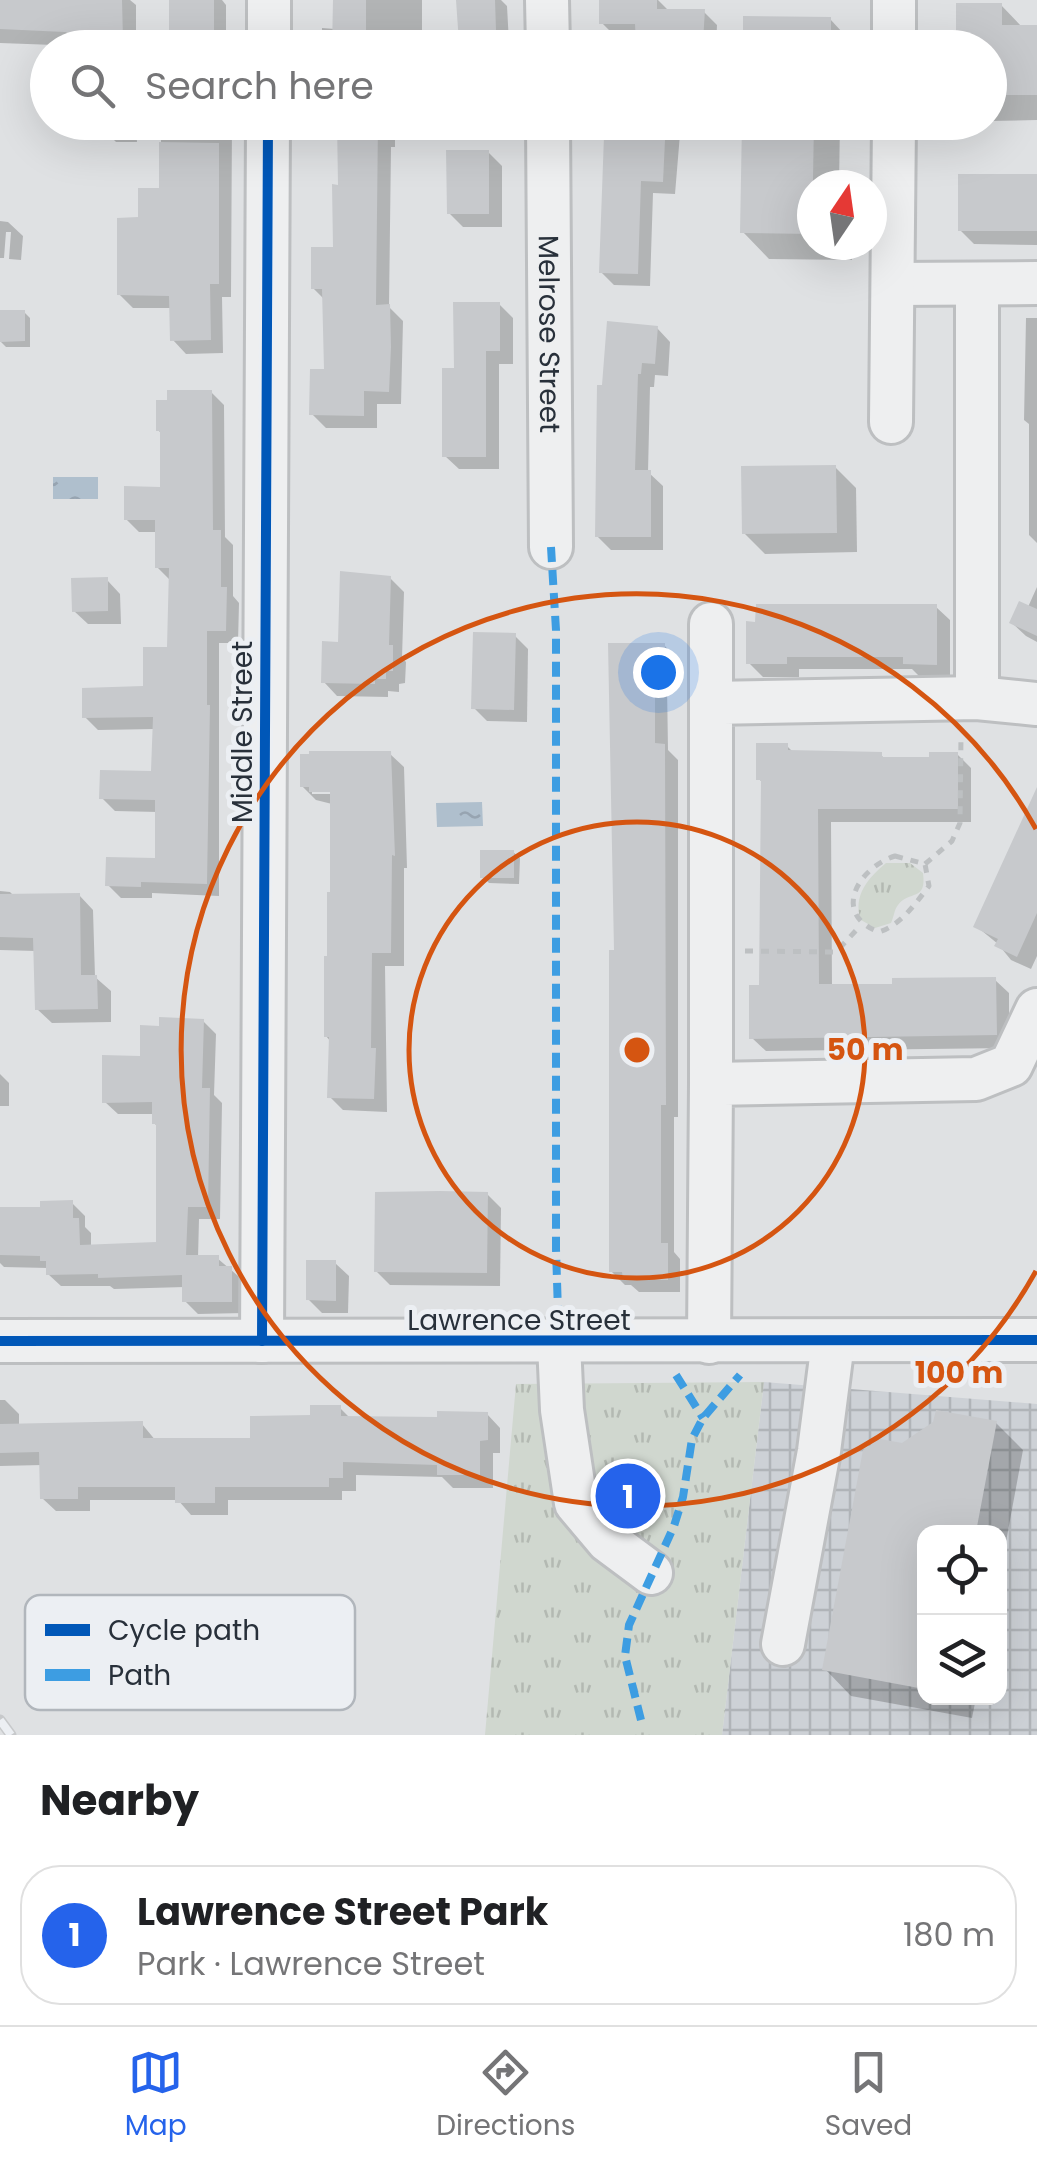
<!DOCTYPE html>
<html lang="en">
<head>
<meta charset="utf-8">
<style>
	:root { --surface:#fff; --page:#f6f6f6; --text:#202124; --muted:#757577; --line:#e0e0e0; --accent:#2563eb }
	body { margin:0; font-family:Poppins,sans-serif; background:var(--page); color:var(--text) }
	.controls { position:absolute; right:30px; bottom:30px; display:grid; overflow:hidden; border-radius:20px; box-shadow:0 10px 40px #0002 }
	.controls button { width:90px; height:90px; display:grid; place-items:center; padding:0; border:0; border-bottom:2px solid var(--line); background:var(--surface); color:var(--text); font:50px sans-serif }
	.compass { position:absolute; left:797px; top:170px; width:90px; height:90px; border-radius:50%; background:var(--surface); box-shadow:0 10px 40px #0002; rotate:13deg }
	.you { position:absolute; left:658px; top:672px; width:35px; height:35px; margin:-25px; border:8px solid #fff; border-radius:50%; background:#1a73e8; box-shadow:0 0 0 15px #1a73e833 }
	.badge { display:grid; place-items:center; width:65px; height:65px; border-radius:50%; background:var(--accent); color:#fff; font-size:32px; font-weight:700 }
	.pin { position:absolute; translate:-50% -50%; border:5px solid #fff; box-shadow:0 2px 10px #0006 }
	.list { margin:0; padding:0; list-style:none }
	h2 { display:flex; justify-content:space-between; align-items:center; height:130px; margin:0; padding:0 40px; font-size:42px }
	h2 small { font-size:32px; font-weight:400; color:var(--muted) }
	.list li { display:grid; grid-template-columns:65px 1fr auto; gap:30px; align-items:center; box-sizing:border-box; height:140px; margin:0 20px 20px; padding:0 20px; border:2px solid var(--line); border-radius:40px }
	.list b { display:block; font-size:38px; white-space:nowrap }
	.list p { margin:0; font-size:32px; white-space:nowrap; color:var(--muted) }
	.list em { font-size:32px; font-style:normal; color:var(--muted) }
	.icon { flex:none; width:55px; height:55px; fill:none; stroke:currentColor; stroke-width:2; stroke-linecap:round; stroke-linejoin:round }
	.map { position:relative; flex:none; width:1037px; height:1735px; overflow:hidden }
	.search { position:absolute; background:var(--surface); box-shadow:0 10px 40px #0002; left:30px; right:30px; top:30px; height:110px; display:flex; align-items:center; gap:25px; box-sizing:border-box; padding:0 35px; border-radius:55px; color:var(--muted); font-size:38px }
	.sheet { height:290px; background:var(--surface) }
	nav { display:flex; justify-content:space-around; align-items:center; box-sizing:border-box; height:140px; border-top:2px solid var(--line); background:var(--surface); font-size:28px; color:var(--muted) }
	nav a { display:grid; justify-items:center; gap:5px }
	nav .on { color:var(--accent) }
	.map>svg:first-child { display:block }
	.industrial { fill:url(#industrial-grid); fill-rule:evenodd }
	.park { fill:url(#park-tufts) }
	.water { fill:url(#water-ripples) }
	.shadow { fill:#0003; fill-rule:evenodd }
	.building { fill:#c7c9cc }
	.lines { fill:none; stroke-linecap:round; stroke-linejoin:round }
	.minor-casing { stroke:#bdbfc1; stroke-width:48 }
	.path { stroke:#bdc0c2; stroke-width:5; stroke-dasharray:8 8; stroke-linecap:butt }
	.minor { stroke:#eeeff0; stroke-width:42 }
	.rail-casing { stroke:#c7c9cb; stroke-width:11 }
	.rail { stroke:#eceff3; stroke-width:8; stroke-dasharray:22; stroke-linecap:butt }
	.quiet { stroke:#3d9de2; stroke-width:8; stroke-dasharray:15 8; stroke-linecap:butt }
	.cycleway-casing { stroke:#eceff3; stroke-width:16 }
	.cycleway { stroke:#0057b8; stroke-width:10 }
	.ring { fill:none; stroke:#d55511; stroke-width:5 }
	.labels { text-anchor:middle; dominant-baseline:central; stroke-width:10; stroke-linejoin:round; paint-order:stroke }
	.street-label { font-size:28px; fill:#28303a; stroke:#eceff3 }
	.key { fill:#eceff3; stroke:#b1b6bc; stroke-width:2.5 }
	.key-label { font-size:28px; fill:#28303a }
	.centre { fill:#d55511; stroke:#eceff3; stroke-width:5 }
	.ring-label { font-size:30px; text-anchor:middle; font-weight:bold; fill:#d55511; stroke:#eceff3; stroke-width:10; stroke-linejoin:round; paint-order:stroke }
</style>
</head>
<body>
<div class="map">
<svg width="1037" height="1735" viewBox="0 0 1037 1735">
	<defs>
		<pattern id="industrial-grid" width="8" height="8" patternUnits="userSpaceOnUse" patternTransform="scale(2.5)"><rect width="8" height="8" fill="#cdd1d6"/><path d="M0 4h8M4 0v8" fill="none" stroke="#b0b4b8"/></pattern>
		<pattern id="park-tufts" width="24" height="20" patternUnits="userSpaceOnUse" patternTransform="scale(2.5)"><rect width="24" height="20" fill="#d0d7cf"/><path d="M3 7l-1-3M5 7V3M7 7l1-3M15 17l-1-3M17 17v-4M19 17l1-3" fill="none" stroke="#b3b9b2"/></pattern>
		<pattern id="water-ripples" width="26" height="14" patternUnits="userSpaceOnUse" patternTransform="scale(2.5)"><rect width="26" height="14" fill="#afbfcd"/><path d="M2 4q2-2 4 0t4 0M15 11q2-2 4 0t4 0" fill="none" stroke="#97a4b1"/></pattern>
	</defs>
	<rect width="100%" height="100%" fill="#dfe1e3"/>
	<!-- industrial -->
	<path class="industrial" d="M764,1382L1037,1404V1735H722ZM924,1532H1000V1698H924Z"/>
	<!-- park -->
	<g class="park">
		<path d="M886,863H910L923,873C927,902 909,890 898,905C894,910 894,917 891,923L875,928L861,920C852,896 869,877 886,863Z"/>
		<polygon points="764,1382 722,1735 485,1735 516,1384"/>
	</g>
	<!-- water -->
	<g class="water">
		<rect x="53" y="477" width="45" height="22"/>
		<polygon points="482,802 483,826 437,827 436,803"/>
	</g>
	<!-- shadow -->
	<g class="shadow">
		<polygon points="0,0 130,0 136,5 136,48 0,43"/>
		<polygon points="171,0 222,0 226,5 226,48 171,48"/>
		<polygon points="335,0 422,0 422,35 379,35 379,48 322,48 322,28 335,29"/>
		<polygon points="459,0 501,0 507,6 509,43 503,43 504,48 467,48 462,42"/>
		<polygon points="602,0 658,0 670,12 704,12 717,25 716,48 613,48 614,35 602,23"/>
		<polygon points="1001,5 1022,27 1037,27 1037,120 990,121 990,48"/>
		<polygon points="830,19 857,48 745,48"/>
		<polygon points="102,122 136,122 137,142 116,142 102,128"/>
		<polygon points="157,122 232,122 231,297 222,297 223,353 186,354 173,340 172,308 133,308 119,294 140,220 161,191 161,135 156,130"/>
		<polygon points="324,122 395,122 395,147 391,147 389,307 403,321 401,404 377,404 377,428 326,428 312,414 326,372 325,300 313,288 335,249 340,187 340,135"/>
		<polygon points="611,122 681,122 675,194 653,193 650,286 614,285 601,272"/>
		<polygon points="744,122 840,122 839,185 812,185 812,245 852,245 852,260 769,259 743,232"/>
		<polygon points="488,152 502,166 502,227 463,227 449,213"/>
		<polygon points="1037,177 1037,245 974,244 960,230"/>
		<polygon points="0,221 8,222 23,236 21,260 9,259 11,232 6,232 4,258 0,258"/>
		<polygon points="499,304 513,318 513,364 499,364 499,469 459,469 445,456 456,370"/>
		<polygon points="24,312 30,318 30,347 6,347 0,341 0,313"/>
		<polygon points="1026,318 1037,318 1037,543 1029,535 1029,424 1024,420"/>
		<polygon points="657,328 670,342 668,376 655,375 654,387 650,387 648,472 663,486 663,550 611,550 597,536 604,388"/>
		<polygon points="211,392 224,405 225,537 233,545 233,596 239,603 238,643 219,643 219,896 152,893 152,898 121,898 108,885 157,860 158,812 115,811 102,798 154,773 155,729 98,730 85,717 146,689 169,649 171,581 157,567 157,532 139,532 126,519 163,489 163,435 158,430"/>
		<polygon points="835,467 856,488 857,552 765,554 744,533"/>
		<polygon points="390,578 404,592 402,658 406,662 405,683 399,684 399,692 388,691 388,697 337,696 324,682 340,644"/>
		<polygon points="107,580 120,594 121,624 88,624 74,611"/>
		<polygon points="1037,587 1037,642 1026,636 1012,623 1028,607"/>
		<polygon points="936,607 950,620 950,678 920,677 912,669 799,669 799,677 763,677 749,663"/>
		<polygon points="514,635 528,649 527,722 487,721 474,708"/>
		<polygon points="611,645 664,645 677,659 677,684 667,685 668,750 678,760 678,1117 674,1117 674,1252 680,1259 680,1292 639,1292 631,1285 625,1285 611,1271 616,953"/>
		<polygon points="787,746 794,753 881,755 886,760 931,759 957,754 971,768 971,822 831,822 832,987 995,980 1009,993 1009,1048 766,1051 752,1038 762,987 764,784 759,779"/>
		<path d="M390,754L404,767L407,868H404V966H385L387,1112L343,1110L330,1097L331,1042L326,1036L333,894L332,804L316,800L302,786ZM312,789H342V794H312Z"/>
		<polygon points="1037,793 1037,956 1031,969 1011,960 998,944 976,926"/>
		<polygon points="513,852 520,858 519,884 489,883 483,877"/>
		<polygon points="0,891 10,892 14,896 79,895 93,910 95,977 111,991 111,1022 52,1023 37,1009 36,951 0,950"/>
		<polygon points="203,1021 216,1034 214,1095 222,1103 220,1219 199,1219 198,1258 217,1258 244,1281 244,1313 198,1314 185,1301 185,1287 114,1289 110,1286 61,1286 48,1274 48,1268 4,1267 0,1263 0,1210 42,1210 72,1203 85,1216 85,1227 91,1233 91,1247 159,1244 158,1127 154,1123 154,1114 118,1114 105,1102 142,1058"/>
		<polygon points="0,1074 9,1083 9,1106 0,1106"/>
		<polygon points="487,1194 501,1208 500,1286 390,1285 376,1271"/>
		<polygon points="335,1263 349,1276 348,1313 322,1313 308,1299"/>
		<polygon points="0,1400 5,1400 19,1414 19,1426 142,1424 156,1441 253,1441 340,1408 351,1419 439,1420 487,1414 500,1428 500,1453 493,1453 493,1488 453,1488 442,1477 356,1475 356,1491 342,1491 342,1500 228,1500 228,1515 191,1515 178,1500 90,1500 90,1511 56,1511 42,1498 42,1465 0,1466"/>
		<polygon points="996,1423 1023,1450 1000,1574 1000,1532 924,1532 924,1698 976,1698 972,1718 851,1696 825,1669 902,1446"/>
	</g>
	<!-- building -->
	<g class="building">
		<polygon points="0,0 122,0 123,40 86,40 86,33 0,29"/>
		<rect x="169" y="0" width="45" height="41"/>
		<polygon points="333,0 366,0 366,48 332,48"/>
		<polygon points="456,0 495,0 496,30 491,30 491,41 459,43"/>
		<polygon points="599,0 657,0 657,9 705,9 703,42 636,43 635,24 599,24"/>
		<polygon points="956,3 1002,3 1002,25 1037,25 1037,95 990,95 990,48 956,48"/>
		<polygon points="743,16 831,17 831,48 743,48"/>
		<polygon points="337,122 378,122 376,305 390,304 391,347 389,392 364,391 364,416 309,415 310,369 324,369 322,289 311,289 311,247 333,247 332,184 338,185"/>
		<polygon points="742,122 814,122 812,234 740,233"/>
		<polygon points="604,136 665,140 663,182 641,181 638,274 599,273"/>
		<polygon points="159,142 219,143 219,284 210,284 211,340 170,341 169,296 117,295 117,218 138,217 138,188 159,188"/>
		<polygon points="446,150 489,150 489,214 447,214"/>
		<rect x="958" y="174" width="79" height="57"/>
		<polygon points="453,302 500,302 500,351 486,351 486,457 442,457 442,368 454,368"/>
		<polygon points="0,310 25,310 25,341 0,342"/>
		<polygon points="607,321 658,326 655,364 642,363 641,374 638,374 635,470 651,470 651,537 595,537 597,385 602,385"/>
		<polygon points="167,390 212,390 213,530 221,530 221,587 227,587 226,631 207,631 207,705 210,705 207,884 141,882 141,887 105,886 106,857 155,858 155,800 99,799 100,770 151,771 153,717 82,718 82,688 143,686 143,647 167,647 169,568 155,568 155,520 124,520 124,486 160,487 160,431 156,431 156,400 167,400"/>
		<polygon points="836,465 837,533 742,534 741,466"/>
		<polygon points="340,571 391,576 389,645 393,645 393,671 386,671 386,679 375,679 375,684 321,683 322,641 338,642"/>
		<polygon points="108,577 108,611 72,612 71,578"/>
		<polygon points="1019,601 1037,609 1037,636 1009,623"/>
		<polygon points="756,604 937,604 937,665 903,664 903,657 787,657 787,664 746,664 746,621 755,622"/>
		<polygon points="473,632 516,633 514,710 471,709"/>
		<polygon points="608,643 665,643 665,672 655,672 655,743 665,744 666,1105 661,1105 661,1243 668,1243 668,1280 623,1279 622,1272 609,1272 609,950 614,950"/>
		<polygon points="756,743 788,743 788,750 882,752 882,757 929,757 929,752 958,752 958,809 818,809 819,984 892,984 892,978 996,977 997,1035 749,1039 749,985 759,985 761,780 756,780"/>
		<polygon points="309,751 391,751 395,856 392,855 391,953 372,953 371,1048 376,1048 374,1099 327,1098 329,1037 324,1037 324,956 327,956 327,892 330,892 330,792 309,792 309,787 300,787 300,754 309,754"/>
		<polygon points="1037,787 1037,913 1017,957 994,946 998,939 973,927"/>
		<rect x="480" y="850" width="34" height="28"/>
		<polygon points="80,893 81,975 97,975 98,1009 35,1010 33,938 0,937 0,894"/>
		<polygon points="159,1017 204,1019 202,1088 210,1088 208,1207 188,1207 186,1255 219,1255 219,1266 232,1266 232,1302 182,1302 182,1275 98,1278 98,1274 46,1275 46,1261 40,1261 40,1256 0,1255 0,1207 40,1207 40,1201 73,1200 73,1218 79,1218 80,1245 156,1242 156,1124 152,1124 152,1102 102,1103 102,1055 140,1056 140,1025 159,1026"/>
		<polygon points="440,1191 488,1192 487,1273 374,1272 375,1192"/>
		<polygon points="306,1260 336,1260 336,1301 306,1300"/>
		<polygon points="310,1405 341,1405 341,1416 437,1417 437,1411 488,1412 488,1440 480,1441 480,1475 437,1475 437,1465 343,1462 343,1478 329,1478 329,1487 215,1487 215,1503 175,1503 175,1487 78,1487 78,1499 40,1499 39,1452 0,1453 0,1424 143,1421 143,1438 250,1438 250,1416 310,1415"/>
		<polygon points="936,1410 997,1421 976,1532 924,1532 924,1689 822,1670 863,1450 880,1439 902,1443 933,1422"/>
	</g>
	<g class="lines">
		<!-- minor casing -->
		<g class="minor-casing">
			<g id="minor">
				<polyline points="547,0 548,48"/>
				<polyline points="269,48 269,0"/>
				<polyline points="894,48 894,0"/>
				<path id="s1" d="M548,122L551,547"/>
				<polyline points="893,284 1037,283"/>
				<polyline points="977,284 977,698"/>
				<polyline points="891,422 894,122"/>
				<polyline points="711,624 711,703"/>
				<polyline points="711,1084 711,703 977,698 1037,704"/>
				<polyline points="0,1341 1037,1340"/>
				<polyline points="262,1341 268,122"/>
				<polyline points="709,1342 711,1084 976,1079 1011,1065 1037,1010"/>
				<polyline points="559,1343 562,1410 576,1503 608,1541 651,1573"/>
				<polyline points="783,1644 819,1451 833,1342"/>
			</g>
		</g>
		<!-- path -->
		<g class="path">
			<polyline points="836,47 861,47"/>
			<path d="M895,856L925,864L929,886C915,904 901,925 879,932C831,914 858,868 895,856Z"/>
			<polyline points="925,864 952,841 960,823 961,735"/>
			<polyline points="745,951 836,952 861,925"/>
		</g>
		<!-- minor -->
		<use href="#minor" class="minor"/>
		<!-- rail casing -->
		<g class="rail-casing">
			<polyline id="rail" points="0,1720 11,1735"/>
		</g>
		<!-- rail -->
		<use href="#rail" class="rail"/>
		<!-- quiet -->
		<g class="quiet">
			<polyline points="551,547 556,630 556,1249 559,1343"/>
			<polyline points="676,1375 703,1418"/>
			<polyline points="641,1720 625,1656 629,1625 674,1526 683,1497 692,1439 703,1418 740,1375"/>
		</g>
		<!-- cycleway casing -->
		<g class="cycleway-casing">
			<g id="cycleway">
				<polyline points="0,1341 1037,1340"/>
				<polyline points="262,1341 268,122"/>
			</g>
		</g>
		<!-- cycleway -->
		<use href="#cycleway" class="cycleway"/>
	</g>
	<!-- distance rings -->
	<g class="ring">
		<circle cx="637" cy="1050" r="228"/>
		<path d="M1036 1271A456 456 0 1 1 1036 829"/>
	</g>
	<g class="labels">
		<!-- street labels -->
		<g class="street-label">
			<text stroke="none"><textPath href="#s1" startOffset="212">Melrose Street</textPath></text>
			<text transform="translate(242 732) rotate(-90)">Middle Street</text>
			<text x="519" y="1320">Lawrence Street</text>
		</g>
	</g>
	<!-- legend -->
	<rect x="25" y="1595" width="330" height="115" rx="15" class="key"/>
	<rect x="45" y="1624" width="45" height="12" fill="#0057b8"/>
	<rect x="45" y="1669" width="45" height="12" fill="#3d9de2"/>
	<g class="key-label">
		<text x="108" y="1640">Cycle path</text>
		<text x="108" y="1685">Path</text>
	</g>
	<circle cx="637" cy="1050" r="15" class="centre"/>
	<g class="ring-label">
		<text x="865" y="1060">50 m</text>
		<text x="959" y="1383">100 m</text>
	</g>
</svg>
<div class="controls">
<button><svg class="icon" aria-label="locate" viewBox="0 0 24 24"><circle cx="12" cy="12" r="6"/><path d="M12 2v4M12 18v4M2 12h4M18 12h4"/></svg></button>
<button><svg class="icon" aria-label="layers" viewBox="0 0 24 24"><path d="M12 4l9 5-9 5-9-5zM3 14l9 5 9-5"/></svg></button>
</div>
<svg class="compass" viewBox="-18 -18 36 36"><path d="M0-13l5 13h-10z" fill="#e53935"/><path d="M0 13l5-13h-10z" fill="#757577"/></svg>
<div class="you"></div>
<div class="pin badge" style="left:628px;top:1496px">1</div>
<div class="search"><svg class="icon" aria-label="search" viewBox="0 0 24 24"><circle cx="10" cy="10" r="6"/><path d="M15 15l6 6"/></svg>Search here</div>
</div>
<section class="sheet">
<h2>Nearby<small></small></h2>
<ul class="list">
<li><span class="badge">1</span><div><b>Lawrence Street Park</b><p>Park · Lawrence Street</p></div><em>180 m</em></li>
</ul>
</section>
<nav>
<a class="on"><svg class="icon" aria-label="map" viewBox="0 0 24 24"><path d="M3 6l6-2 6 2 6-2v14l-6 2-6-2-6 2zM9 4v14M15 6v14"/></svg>Map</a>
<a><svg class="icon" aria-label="directions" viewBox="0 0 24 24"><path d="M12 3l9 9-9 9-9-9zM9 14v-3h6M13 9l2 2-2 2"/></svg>Directions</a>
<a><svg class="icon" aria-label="saved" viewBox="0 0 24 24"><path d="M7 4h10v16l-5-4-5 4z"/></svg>Saved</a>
</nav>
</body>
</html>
